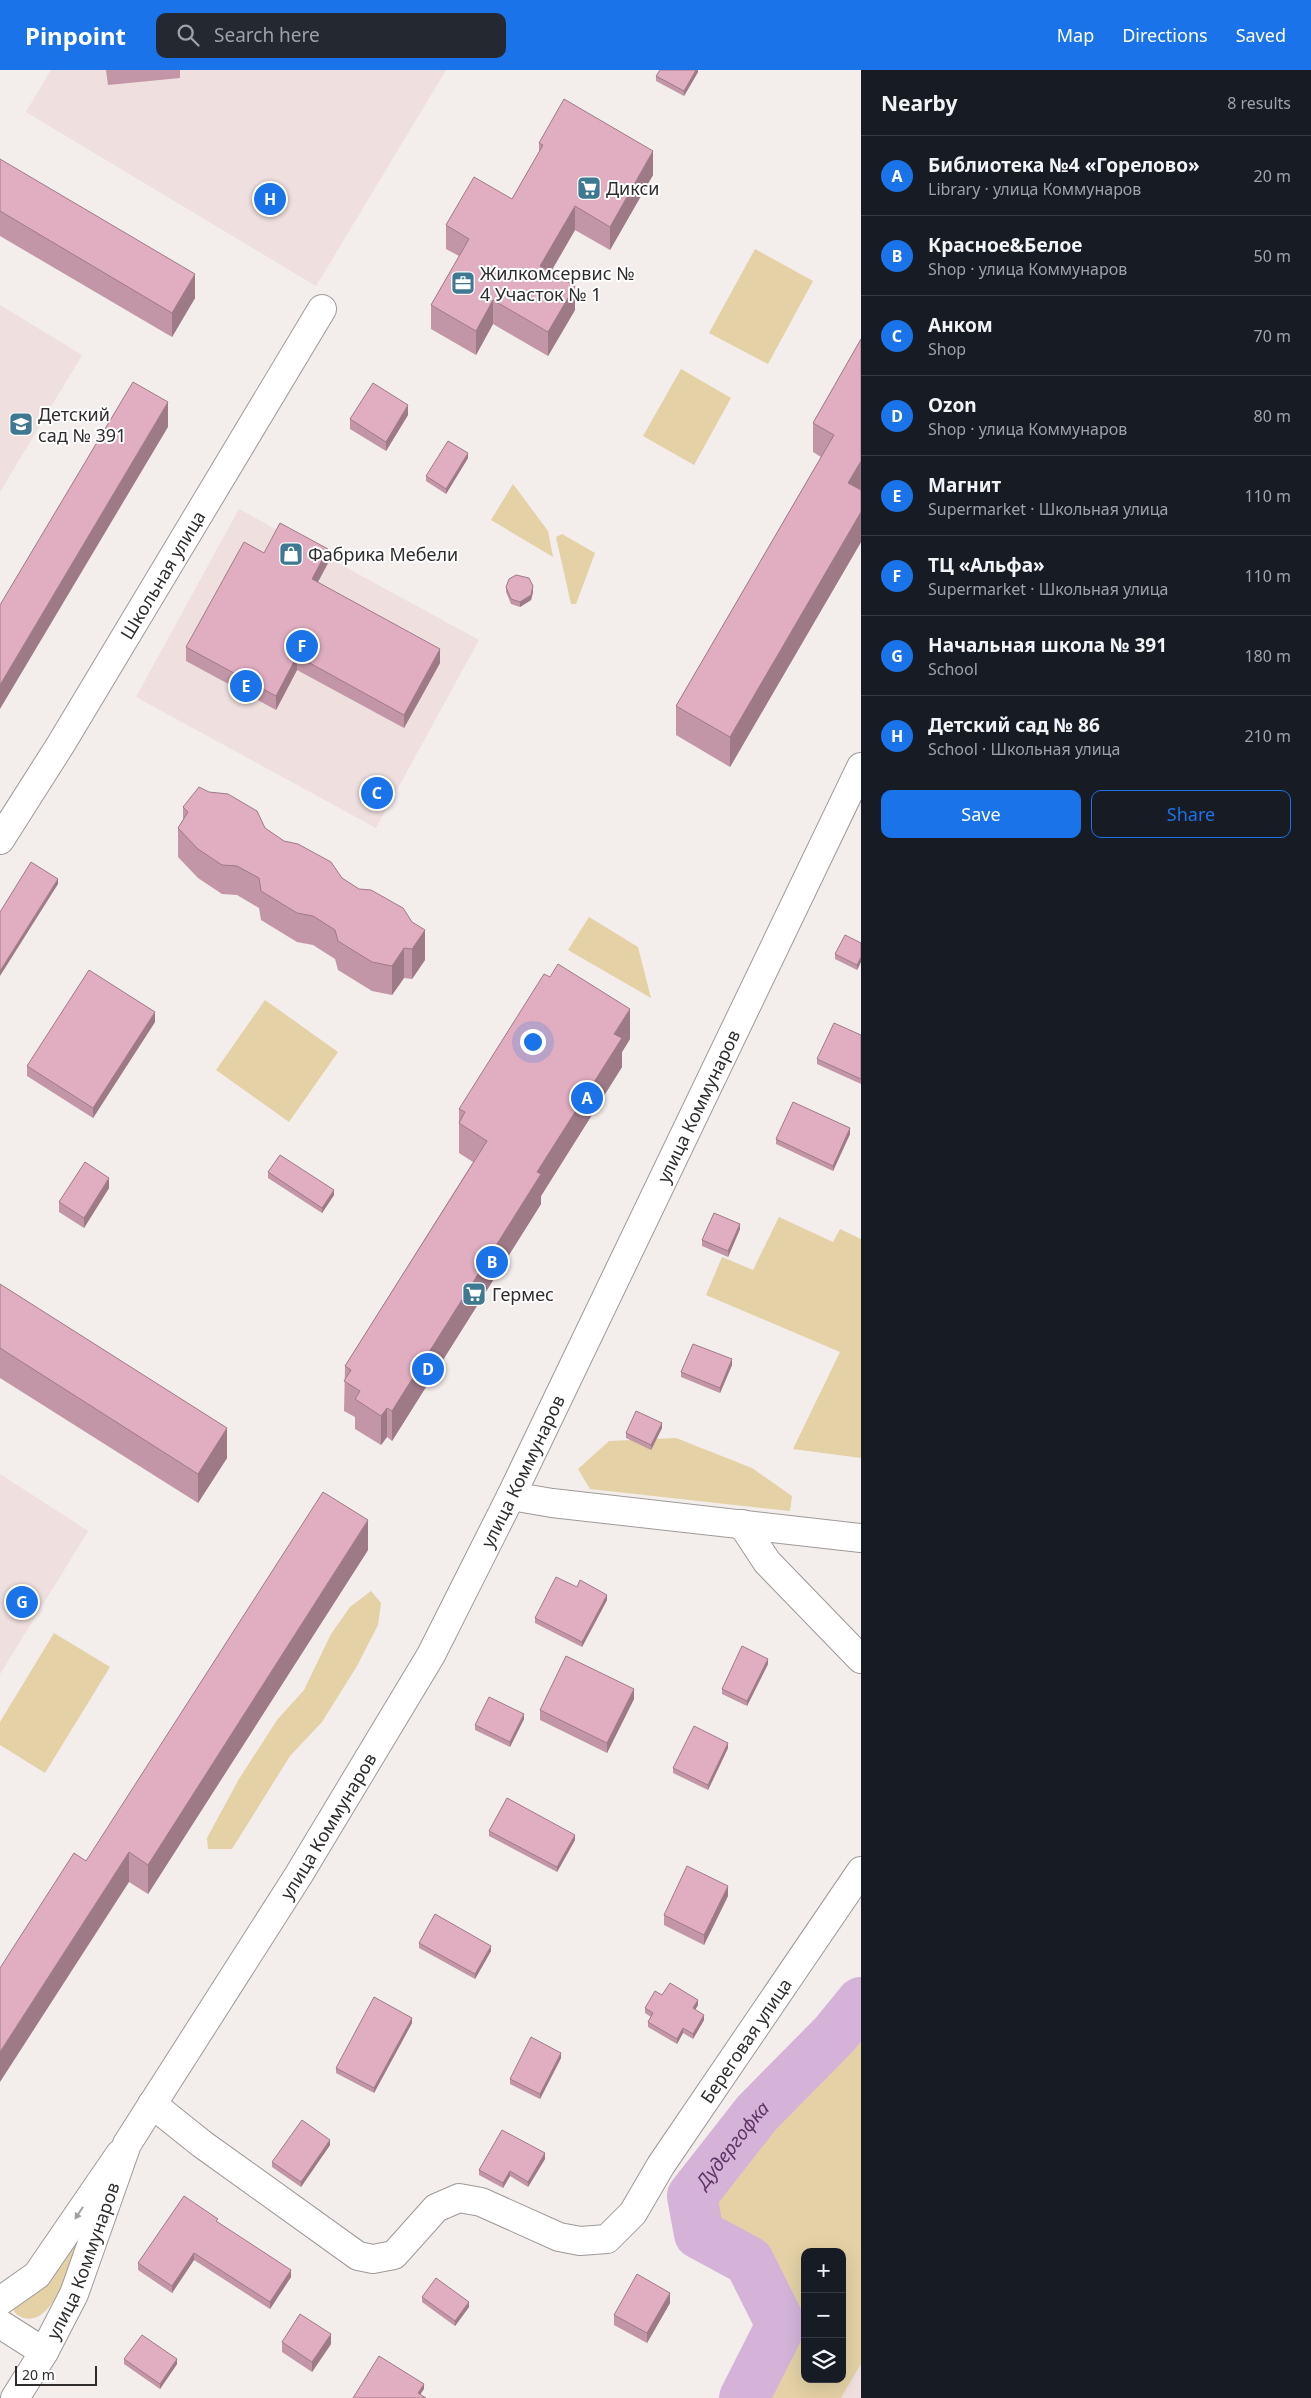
<!DOCTYPE html>
<html lang="en">
<head>
<meta charset="utf-8">
<style>
	:root { --surface:#171b24; --page:#242831; --text:#f1f3f6; --muted:#9ea1a6; --line:#363941; --accent:#1a73e8 }
	body { margin:0; font-family:"Noto Sans",sans-serif; background:var(--page); color:var(--text) }
	.controls { position:absolute; right:15px; bottom:15px; display:grid; overflow:hidden; border-radius:10px; box-shadow:0 5px 20px #0002 }
	.controls button { width:45px; height:45px; display:grid; place-items:center; padding:0; border:0; border-bottom:1px solid var(--line); background:var(--surface); color:var(--text); font:25px sans-serif }
	.scale { position:absolute; left:15px; bottom:12px; width:82px; box-sizing:border-box; padding-left:5px; border:2px solid #2e2c2c; border-top:0; font-size:14px; line-height:18px; white-space:nowrap; color:#2e2c2c; -webkit-text-stroke:4px #fff; paint-order:stroke }
	.you { position:absolute; left:532px; top:971px; width:18px; height:18px; margin:-12px; border:4px solid #fff; border-radius:50%; background:#1a73e8; box-shadow:0 0 0 8px #1a73e833 }
	.badge { display:grid; place-items:center; width:32px; height:32px; border-radius:50%; background:var(--accent); color:#fff; font-size:16px; font-weight:700 }
	.pin { position:absolute; translate:-50% -50%; border:2px solid #fff; box-shadow:0 1px 5px #0006 }
	.list { margin:0; padding:0; list-style:none }
	h2 { display:flex; justify-content:space-between; align-items:center; height:65px; margin:0; padding:0 20px; font-size:21px }
	h2 small { font-size:16px; font-weight:400; color:var(--muted) }
	.list li { display:grid; grid-template-columns:32px 1fr auto; gap:15px; align-items:center; box-sizing:border-box; height:80px; padding:0 20px; border-top:1px solid var(--line) }
	.list b { display:block; font-size:19px; white-space:nowrap }
	.list p { margin:0; font-size:16px; white-space:nowrap; color:var(--muted) }
	.list em { font-size:16px; font-style:normal; color:var(--muted) }
	.actions { display:flex; gap:10px; padding:15px 20px }
	.actions a { flex:1; padding:11px 0; border:1px solid var(--accent); border-radius:10px; text-align:center; font-size:18px; color:var(--accent) }
	.actions .main { background:var(--accent); color:#fff }
	.icon { flex:none; width:28px; height:28px; fill:none; stroke:currentColor; stroke-width:2; stroke-linecap:round; stroke-linejoin:round }
	.map { position:relative; flex:none; width:861px; height:2328px; overflow:hidden }
	header { display:flex; align-items:center; gap:30px; box-sizing:border-box; height:70px; padding:0 25px; background:var(--accent); color:#fff }
	header strong { font-size:24px }
	nav { display:flex; gap:28px; margin-inline-start:auto; font-size:18px }
	.search { width:350px; height:45px; background:var(--page); display:flex; align-items:center; gap:12px; box-sizing:border-box; padding:0 18px; border-radius:10px; color:var(--muted); font-size:19px }
	main { display:flex }
	aside { flex:1; background:var(--surface) }
	.map>svg:first-child { display:block }
	.built { fill:#efdfde }
	.green { fill:#e4d1a5; fill-rule:evenodd }
	.lines { fill:none; stroke-linecap:round; stroke-linejoin:round }
	.river { stroke:#d5b3d9; stroke-width:50 }
	.street-casing { stroke:#9f9998; stroke-width:30 }
	.secondary-casing { stroke:#9f9998; stroke-width:30 }
	.street { stroke:#fff; stroke-width:28 }
	.secondary { stroke:#fff; stroke-width:28 }
	.wall { fill:#c296a6 }
	.shaded-wall { fill:#9e7a87 }
	.building { fill:#e1aec1; stroke:#9e7a87 }
	.oneway { fill:#a1a0a0 }
	.labels { text-anchor:middle; dominant-baseline:central; stroke-width:4; stroke-linejoin:round; paint-order:stroke }
	.poi-label { font-size:18px; fill:#2e2c2c; stroke:#fff; text-anchor:start }
	.street-label { font-size:18px; fill:#2e2c2c; stroke:#fff }
	.water-label { font-size:19px; font-style:italic; fill:#5f3565; stroke:#fff }
</style>
</head>
<body>
<header>
<strong>Pinpoint</strong>
<div class="search"><svg class="icon" aria-label="search" viewBox="0 0 24 24"><circle cx="10" cy="10" r="6"/><path d="M15 15l6 6"/></svg>Search here</div>
<nav><a>Map</a><a>Directions</a><a>Saved</a></nav>
</header>
<main>
<div class="map">
<svg width="861" height="2328" viewBox="0 0 861 2328">
	<rect width="100%" height="100%" fill="#f3edec"/>
	<!-- built -->
	<g class="built">
		<polygon points="51,0 446,0 316,216 26,42"/>
		<polygon points="0,235 82,285 0,422"/>
		<polygon points="239,439 479,570 376,758 136,627"/>
		<polygon points="0,1404 88,1461 0,1604"/>
		<polygon points="861,2294 861,2328 841,2328"/>
	</g>
	<!-- green -->
	<g class="green">
		<polygon points="755,179 813,211 768,294 709,263"/>
		<polygon points="681,299 731,328 694,395 643,366"/>
		<polygon points="513,414 548,461 553,487 491,450"/>
		<polygon points="562,464 595,483 576,534 571,534 556,467"/>
		<polygon points="589,847 638,877 651,928 568,880"/>
		<polygon points="265,930 338,982 289,1052 216,1000"/>
		<polygon points="779,1147 833,1172 840,1159 861,1169 861,1388 793,1379 840,1282 706,1225 722,1187 753,1200"/>
		<polygon points="676,1368 752,1398 792,1426 790,1441 590,1419 578,1399 609,1371"/>
		<polygon points="371,1521 381,1533 378,1555 357,1596 322,1652 290,1686 232,1779 208,1779 207,1768 239,1709 277,1650 304,1620 331,1564 350,1537"/>
		<polygon points="54,1563 110,1597 45,1703 0,1675 0,1652"/>
		<path d="M861,1947V2294L841,2328H761L792,2266L786,2220L752,2187L714,2145L711,2131L714,2114L733,2084L758,2053L810,2007ZM805,2182H842V2309H805Z"/>
		<path d="M84,2158C75,2180 56,2257 24,2248C18,2246 14,2243 13,2238Z"/>
	</g>
	<g class="lines">
		<!-- river -->
		<path class="river" id="s1" d="M744,2328L781,2255L749,2191L699,2164L692,2126L757,2043L834,1965L861,1932"/>
		<!-- street casing -->
		<g class="street-casing">
			<g id="street">
				<path id="s2" d="M0,770L61,674L322,239"/>
				<polyline points="511,1426 552,1433 861,1468"/>
				<polyline points="742,1454 767,1492 861,1589"/>
				<path id="s3" d="M152,2034L202,2074L358,2186L373,2189L394,2185L436,2138L459,2128L481,2132L559,2167L580,2171L607,2169L633,2143L661,2095L861,1801"/>
				<polyline points="0,2231 37,2205 120,2084"/>
				<polyline points="0,2254 44,2282"/>
			</g>
		</g>
		<!-- secondary casing -->
		<g class="secondary-casing">
			<g id="secondary">
				<path id="s4" d="M15,2328L44,2282L74,2224L127,2074L298,1806L431,1585L511,1426L861,697"/>
			</g>
		</g>
		<!-- street -->
		<use href="#street" class="street"/>
		<!-- secondary -->
		<use href="#secondary" class="secondary"/>
	</g>
	<!-- wall -->
	<g class="wall">
		<polygon points="106,0 180,0 180,8 108,15"/>
		<polygon points="698,0 698,2 684,26 656,11 656,6"/>
		<polygon points="539,73 653,105 610,180 575,160 551,202 575,240 548,286 493,254 476,285 431,259 431,235 459,186 446,179 446,155 512,129 539,82"/>
		<polygon points="0,89 195,228 172,267 0,166"/>
		<polygon points="861,269 861,472 730,697 676,665 676,636 821,387 813,382 813,353"/>
		<polygon points="408,345 386,381 350,359 350,349"/>
		<polygon points="468,388 446,424 426,411 426,406"/>
		<polygon points="264,483 328,493 318,512 440,593 404,658 297,600 276,640 186,591 186,577"/>
		<polygon points="506,517 533,522 531,530 520,537 511,534 506,522"/>
		<polygon points="183,737 265,758 284,771 342,808 425,890 412,909 404,908 392,925 372,921 338,900 335,889 313,875 297,872 261,850 259,838 237,825 222,824 198,808 178,787 178,758 183,750"/>
		<polygon points="861,873 861,892 857,900 835,889 835,884"/>
		<polygon points="155,952 93,1048 27,1006 27,996"/>
		<polygon points="861,965 861,1014 817,994 817,989"/>
		<polygon points="630,969 622,982 622,997 541,1126 541,1134 392,1371 387,1367 381,1375 355,1359 355,1347 344,1341 345,1296 473,1092 459,1083 459,1039"/>
		<polygon points="850,1064 833,1101 776,1074 776,1069"/>
		<polygon points="268,1102 334,1125 322,1143 268,1108"/>
		<polygon points="109,1118 84,1158 59,1142 59,1132"/>
		<polygon points="740,1159 728,1187 702,1176 702,1170"/>
		<polygon points="0,1214 227,1388 198,1433 0,1308"/>
		<polygon points="732,1295 720,1323 681,1307 681,1302"/>
		<polygon points="662,1358 651,1380 626,1368 626,1363"/>
		<polygon points="368,1480 148,1824 129,1812 86,1791"/>
		<polygon points="577,1517 607,1530 582,1577 535,1553 535,1548"/>
		<polygon points="768,1594 747,1636 722,1624 722,1619"/>
		<polygon points="634,1629 607,1683 540,1650 540,1640"/>
		<polygon points="524,1649 510,1677 475,1660 475,1655"/>
		<polygon points="728,1678 708,1720 673,1703 673,1698"/>
		<polygon points="489,1761 575,1770 557,1802 489,1766"/>
		<polygon points="728,1826 704,1875 664,1855 664,1845"/>
		<polygon points="419,1873 491,1881 475,1909 419,1878"/>
		<polygon points="662,1925 698,1935 695,1940 704,1950 693,1969 683,1963 677,1974 648,1957 648,1952 651,1947 645,1943 645,1938"/>
		<polygon points="412,1953 374,2023 336,2003 336,1998"/>
		<polygon points="561,1988 540,2029 510,2014 510,2009"/>
		<polygon points="330,2075 301,2117 272,2097 272,2092"/>
		<polygon points="545,2089 528,2117 510,2106 503,2118 479,2105 479,2100"/>
		<polygon points="218,2152 291,2207 270,2239 194,2190 172,2223 138,2200 138,2193"/>
		<polygon points="422,2227 469,2237 455,2256 422,2232"/>
		<polygon points="670,2233 647,2273 614,2255 614,2245"/>
		<polygon points="282,2272 331,2274 312,2302 282,2282"/>
		<polygon points="124,2289 177,2294 160,2319 124,2294"/>
	</g>
	<!-- shaded-wall -->
	<g class="shaded-wall">
		<polygon points="696,0 698,0 698,2 684,26 684,21"/>
		<polygon points="653,81 653,105 610,180 610,157"/>
		<polygon points="575,136 575,160 540,220 540,196"/>
		<polygon points="195,204 195,228 172,267 172,243"/>
		<polygon points="575,216 575,240 548,286 548,262"/>
		<polygon points="493,230 493,254 476,285 476,261"/>
		<polygon points="168,332 168,357 0,639 0,615"/>
		<polygon points="408,335 408,345 386,381 386,372"/>
		<polygon points="468,383 468,388 446,424 446,419"/>
		<polygon points="861,391 861,421 848,413"/>
		<polygon points="861,442 861,472 730,697 730,667"/>
		<polygon points="328,479 328,493 312,523 312,509"/>
		<polygon points="533,516 533,522 531,530 520,537 520,532"/>
		<polygon points="440,579 440,593 404,658 404,645"/>
		<polygon points="297,586 297,600 276,640 276,626"/>
		<polygon points="58,809 58,814 0,906 0,901"/>
		<polygon points="425,860 425,890 412,909 412,879"/>
		<polygon points="404,878 404,908 392,925 392,896"/>
		<polygon points="861,887 861,892 857,900 857,895"/>
		<polygon points="630,939 630,969 622,982 622,997 541,1126 541,1134 392,1371 392,1341 537,1102 614,964"/>
		<polygon points="155,942 155,952 93,1048 93,1038"/>
		<polygon points="850,1058 850,1064 833,1101 833,1096"/>
		<polygon points="109,1108 109,1118 84,1158 84,1148"/>
		<polygon points="334,1120 334,1125 322,1143 322,1138"/>
		<polygon points="740,1154 740,1159 728,1187 728,1181"/>
		<polygon points="732,1289 732,1295 720,1323 720,1318"/>
		<polygon points="387,1338 387,1367 381,1375 381,1346"/>
		<polygon points="662,1353 662,1358 651,1380 651,1375"/>
		<polygon points="227,1358 227,1388 198,1433 198,1404"/>
		<polygon points="368,1450 368,1480 148,1824 148,1795"/>
		<polygon points="607,1525 607,1530 582,1577 582,1572"/>
		<polygon points="768,1589 768,1594 747,1636 747,1631"/>
		<polygon points="634,1619 634,1629 607,1683 607,1673"/>
		<polygon points="524,1644 524,1649 510,1677 510,1672"/>
		<polygon points="728,1673 728,1678 708,1720 708,1715"/>
		<polygon points="575,1765 575,1770 557,1802 557,1797"/>
		<polygon points="129,1782 129,1812 0,2012 0,1982"/>
		<polygon points="728,1816 728,1826 704,1875 704,1865"/>
		<polygon points="491,1876 491,1881 475,1909 475,1904"/>
		<polygon points="698,1930 698,1935 693,1943 693,1938"/>
		<polygon points="704,1945 704,1950 693,1969 693,1964"/>
		<polygon points="412,1948 412,1953 374,2023 374,2018"/>
		<polygon points="683,1958 683,1963 677,1974 677,1969"/>
		<polygon points="561,1983 561,1988 540,2029 540,2024"/>
		<polygon points="330,2070 330,2075 301,2117 301,2112"/>
		<polygon points="545,2083 545,2089 528,2117 528,2112"/>
		<polygon points="510,2101 510,2106 503,2118 503,2113"/>
		<polygon points="194,2183 194,2190 172,2223 172,2216"/>
		<polygon points="291,2200 291,2207 270,2239 270,2232"/>
		<polygon points="670,2223 670,2233 647,2273 647,2263"/>
		<polygon points="469,2232 469,2237 455,2256 455,2251"/>
		<polygon points="331,2264 331,2274 312,2302 312,2292"/>
		<polygon points="177,2289 177,2294 160,2319 160,2314"/>
		<polygon points="424,2314 424,2319 418,2328 418,2323"/>
	</g>
	<!-- building -->
	<g class="building">
		<polygon points="660,0 696,0 684,21 656,6"/>
		<polygon points="564,29 653,81 610,157 575,136 540,196 575,216 548,262 493,230 476,261 431,235 469,169 446,155 474,107 512,129 543,75 539,73"/>
		<polygon points="0,89 195,204 172,243 0,141"/>
		<polygon points="861,269 861,391 848,413 861,420 861,442 730,667 676,636 834,365 813,353"/>
		<polygon points="133,312 168,332 0,615 0,535"/>
		<polygon points="373,313 408,335 386,372 350,349"/>
		<polygon points="448,371 468,383 446,419 426,406"/>
		<polygon points="280,453 328,479 312,509 440,579 404,645 297,586 276,626 186,577 244,472 264,483"/>
		<polygon points="516,505 529,508 533,516 531,525 520,532 511,529 506,517 509,509"/>
		<polygon points="199,717 209,722 228,724 257,741 265,758 284,771 298,774 331,792 342,808 359,819 371,820 403,838 412,852 425,860 412,879 404,878 392,896 372,892 338,871 335,860 313,846 297,843 261,821 259,808 237,796 222,795 198,779 178,758 188,742 183,737"/>
		<polygon points="31,792 58,809 0,901 0,842"/>
		<polygon points="845,865 861,873 861,887 857,895 835,884"/>
		<polygon points="558,894 630,939 614,964 622,968 537,1102 541,1104 392,1341 387,1338 381,1346 355,1329 360,1321 344,1311 351,1300 345,1296 487,1071 459,1053 465,1042 459,1039 544,904 550,907"/>
		<polygon points="89,900 155,942 93,1038 27,996"/>
		<polygon points="834,953 861,965 861,1009 817,989"/>
		<polygon points="793,1032 850,1058 833,1096 776,1069"/>
		<polygon points="280,1085 334,1120 322,1138 268,1102"/>
		<polygon points="85,1092 109,1108 84,1148 59,1132"/>
		<polygon points="714,1143 740,1154 728,1181 702,1170"/>
		<polygon points="0,1214 227,1358 198,1404 0,1278"/>
		<polygon points="693,1274 732,1289 720,1318 681,1302"/>
		<polygon points="636,1341 662,1353 651,1375 626,1363"/>
		<polygon points="323,1422 368,1450 148,1795 129,1782 0,1982 0,1898 74,1783 86,1791"/>
		<polygon points="556,1507 577,1517 580,1510 607,1525 582,1572 535,1548"/>
		<polygon points="742,1576 768,1589 747,1631 722,1619"/>
		<polygon points="566,1586 634,1619 607,1673 540,1640"/>
		<polygon points="489,1627 524,1644 510,1672 475,1655"/>
		<polygon points="694,1656 728,1673 708,1715 673,1698"/>
		<polygon points="507,1728 575,1765 557,1797 489,1761"/>
		<polygon points="687,1796 728,1816 704,1865 664,1845"/>
		<polygon points="435,1844 491,1876 475,1904 419,1873"/>
		<polygon points="670,1913 698,1930 693,1938 704,1945 693,1964 683,1958 677,1969 648,1952 653,1943 645,1938 655,1921 662,1925"/>
		<polygon points="374,1927 412,1948 374,2018 336,1998"/>
		<polygon points="531,1967 561,1983 540,2024 510,2009"/>
		<polygon points="302,2050 330,2070 301,2112 272,2092"/>
		<polygon points="502,2060 545,2083 528,2112 510,2101 503,2113 479,2100"/>
		<polygon points="184,2126 218,2149 216,2151 291,2200 270,2232 194,2183 172,2216 138,2193"/>
		<polygon points="637,2204 670,2223 647,2263 614,2245"/>
		<polygon points="436,2208 469,2232 455,2251 422,2227"/>
		<polygon points="300,2244 331,2264 312,2292 282,2272"/>
		<polygon points="142,2265 177,2289 160,2314 124,2289"/>
		<polygon points="379,2286 424,2314 418,2323 426,2328 353,2328"/>
	</g>
	<!-- one-way arrows -->
	<defs><path id="oneway-solid" d="M-6-.8H1V-3.2L6.5 0L1 3.2V.8H-6Z" transform="scale(1.25)"/></defs>
	<use class="oneway" href="#oneway-solid" transform="translate(79 2143) rotate(123)"/>
	<!-- icons -->
	<defs>
		<g id="supermarket-square" transform="scale(1.25)"><rect x="-9" y="-9" width="18" height="18" rx="4" fill="#3e7891" stroke="#fff"/><path d="M-6-5.5h2.5l.6 2H6L4.5 2H-2.5L-4.4-4H-6ZM-1.5 3.2a1.3 1.3 0 1 0 .1 0ZM3 3.2a1.3 1.3 0 1 0 .1 0Z" fill="#fff"/></g>
		<g id="office-square" transform="scale(1.25)"><rect x="-9" y="-9" width="18" height="18" rx="4" fill="#3e7891" stroke="#fff"/><path d="M-6-3h4V-5.5h4V-3h4V5H-6ZM-1-4.5V-3h2v-1.5ZM-6 0V1H6V0Z" fill="#fff"/></g>
		<g id="school-square" transform="scale(1.25)"><rect x="-9" y="-9" width="18" height="18" rx="4" fill="#3e7891" stroke="#fff"/><path d="M0-5L7-2L0 1L-7-2ZM-4 1L0 2.5L4 1V4Q0 6-4 4Z" fill="#fff"/></g>
		<g id="shop-square" transform="scale(1.25)"><rect x="-9" y="-9" width="18" height="18" rx="4" fill="#3e7891" stroke="#fff"/><path d="M-5-2.5h2.3a2.7 3.5 0 0 1 5.4 0H5L5.5 6h-11ZM-1.5-2.5h3a1.5 2.3 0 0 0-3 0Z" fill="#fff"/></g>
	</defs>
	<g fill-rule="evenodd">
		<use href="#supermarket-square" x="589" y="118"/>
		<use href="#office-square" x="463" y="213"/>
		<use href="#school-square" x="21" y="354"/>
		<use href="#shop-square" x="291" y="484"/>
		<use href="#supermarket-square" x="474" y="1224"/>
	</g>
	<g class="labels">
		<!-- poi labels -->
		<g class="poi-label">
			<text x="606" y="118">Дикси</text>
			<text x="480" y="203">Жилкомсервис №<tspan x="480" dy="21">4 Участок № 1</tspan></text>
			<text x="38" y="344">Детский<tspan x="38" dy="21">сад № 391</tspan></text>
			<text x="308" y="484">Фабрика Мебели</text>
			<text x="492" y="1224">Гермес</text>
		</g>
		<!-- street labels -->
		<g class="street-label">
			<text stroke="none"><textPath href="#s2" startOffset="311">Школьная улица</textPath></text>
			<text stroke="none"><textPath href="#s4" startOffset="1465">улица Коммунаров</textPath></text>
			<text stroke="none"><textPath href="#s4" startOffset="1060">улица Коммунаров</textPath></text>
			<text stroke="none"><textPath href="#s4" startOffset="655">улица Коммунаров</textPath></text>
			<text stroke="none"><textPath href="#s3" startOffset="780">Береговая улица</textPath></text>
			<text stroke="none"><textPath href="#s4" startOffset="154">улица Коммунаров</textPath></text>
		</g>
		<!-- water labels -->
		<g class="water-label">
			<text stroke="none"><textPath href="#s1" startOffset="314">Дудергофка</textPath></text>
		</g>
	</g>
</svg>
<div class="controls">
<button>+</button>
<button>−</button>
<button><svg class="icon" aria-label="layers" viewBox="0 0 24 24"><path d="M12 4l9 5-9 5-9-5zM3 14l9 5 9-5"/></svg></button>
</div>
<div class="scale">20 m</div>
<div class="you"></div>
<div class="pin badge" style="left:587px;top:1028px">A</div>
<div class="pin badge" style="left:492px;top:1192px">B</div>
<div class="pin badge" style="left:377px;top:723px">C</div>
<div class="pin badge" style="left:428px;top:1299px">D</div>
<div class="pin badge" style="left:246px;top:616px">E</div>
<div class="pin badge" style="left:302px;top:576px">F</div>
<div class="pin badge" style="left:22px;top:1532px">G</div>
<div class="pin badge" style="left:270px;top:129px">H</div>
</div>
<aside>
<h2>Nearby<small>8 results</small></h2>
<ul class="list">
<li><span class="badge">A</span><div><b>Библиотека №4 «Горелово»</b><p>Library · улица Коммунаров</p></div><em>20 m</em></li>
<li><span class="badge">B</span><div><b>Красное&amp;Белое</b><p>Shop · улица Коммунаров</p></div><em>50 m</em></li>
<li><span class="badge">C</span><div><b>Анком</b><p>Shop</p></div><em>70 m</em></li>
<li><span class="badge">D</span><div><b>Ozon</b><p>Shop · улица Коммунаров</p></div><em>80 m</em></li>
<li><span class="badge">E</span><div><b>Магнит</b><p>Supermarket · Школьная улица</p></div><em>110 m</em></li>
<li><span class="badge">F</span><div><b>ТЦ «Альфа»</b><p>Supermarket · Школьная улица</p></div><em>110 m</em></li>
<li><span class="badge">G</span><div><b>Начальная школа № 391</b><p>School</p></div><em>180 m</em></li>
<li><span class="badge">H</span><div><b>Детский сад № 86</b><p>School · Школьная улица</p></div><em>210 m</em></li>
</ul>
<div class="actions"><a class="main">Save</a><a>Share</a></div>
</aside>
</main>
</body>
</html>
